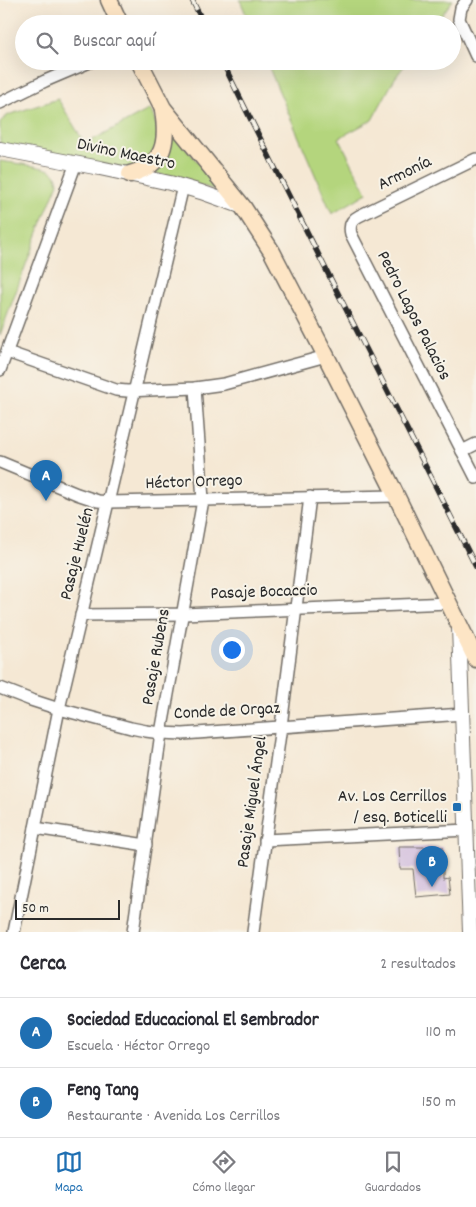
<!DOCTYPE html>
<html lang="es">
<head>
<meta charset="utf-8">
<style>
	:root { --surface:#fff; --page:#f2f2f3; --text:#2b2b33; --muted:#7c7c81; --line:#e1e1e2; --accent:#1f6fb2 }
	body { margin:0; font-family:Dekko,sans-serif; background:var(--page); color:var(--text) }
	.scale { position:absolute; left:15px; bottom:12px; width:105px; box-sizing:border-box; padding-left:5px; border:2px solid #2b2b2b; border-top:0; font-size:14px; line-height:18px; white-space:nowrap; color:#2b2b2b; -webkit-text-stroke:4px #f7f3e8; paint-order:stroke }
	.you { position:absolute; left:231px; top:649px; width:18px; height:18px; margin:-12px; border:4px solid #fff; border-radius:50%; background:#1a73e8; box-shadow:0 0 0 8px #1a73e833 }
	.badge { display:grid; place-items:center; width:32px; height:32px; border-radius:50%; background:var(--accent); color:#fff; font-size:16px; font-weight:700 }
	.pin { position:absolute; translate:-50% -41px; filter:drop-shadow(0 1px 2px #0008) }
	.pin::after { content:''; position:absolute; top:26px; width:18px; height:15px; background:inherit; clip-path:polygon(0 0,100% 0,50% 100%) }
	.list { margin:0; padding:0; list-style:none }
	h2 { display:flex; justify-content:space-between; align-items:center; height:65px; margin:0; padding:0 20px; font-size:21px }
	h2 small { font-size:16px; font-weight:400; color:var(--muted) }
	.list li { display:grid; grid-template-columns:32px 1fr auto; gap:15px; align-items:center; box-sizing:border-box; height:70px; padding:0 20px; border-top:1px solid var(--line) }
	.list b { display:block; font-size:19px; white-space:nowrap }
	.list p { margin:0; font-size:16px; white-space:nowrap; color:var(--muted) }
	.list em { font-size:16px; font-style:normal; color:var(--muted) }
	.icon { flex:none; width:28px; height:28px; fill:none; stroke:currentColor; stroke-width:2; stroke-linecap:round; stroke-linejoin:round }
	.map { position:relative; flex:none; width:476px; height:932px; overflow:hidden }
	.search { position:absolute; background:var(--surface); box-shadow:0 5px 20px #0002; left:15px; right:15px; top:15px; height:55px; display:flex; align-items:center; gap:12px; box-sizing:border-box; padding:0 18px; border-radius:28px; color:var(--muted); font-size:19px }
	.sheet { height:205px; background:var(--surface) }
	nav { display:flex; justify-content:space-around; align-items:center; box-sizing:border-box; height:70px; border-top:1px solid var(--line); background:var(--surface); font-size:14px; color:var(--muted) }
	nav a { display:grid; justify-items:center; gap:2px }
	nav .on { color:var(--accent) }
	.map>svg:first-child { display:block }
	.green { fill:#b4d57d; stroke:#708054 }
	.building { fill:#cab3dc }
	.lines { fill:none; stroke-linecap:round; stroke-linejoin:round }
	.minor-casing { stroke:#726d66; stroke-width:14 }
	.tertiary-casing { stroke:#726d66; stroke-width:16 }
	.secondary-casing { stroke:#726d66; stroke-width:19 }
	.minor { stroke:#fff; stroke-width:11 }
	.tertiary { stroke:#fff; stroke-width:14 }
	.secondary { stroke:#fde5c5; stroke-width:16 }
	.rail-casing { stroke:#2b2b2b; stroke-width:5.5 }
	.rail { stroke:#f7f3e8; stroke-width:4; stroke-dasharray:11; stroke-linecap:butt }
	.poi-dot { fill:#1f6fb2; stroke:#f7f3e8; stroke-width:2 }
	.labels { text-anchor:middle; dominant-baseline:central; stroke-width:4; stroke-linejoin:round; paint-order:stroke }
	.street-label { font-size:18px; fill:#2b2b2b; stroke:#f7f3e8 }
	.poi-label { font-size:18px; fill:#2b2b2b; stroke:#f7f3e8; text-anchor:end }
</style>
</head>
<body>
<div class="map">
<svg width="476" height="932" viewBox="0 0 476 932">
	<rect width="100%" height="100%" fill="#f7f3e8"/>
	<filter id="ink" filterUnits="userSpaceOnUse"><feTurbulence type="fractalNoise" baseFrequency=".02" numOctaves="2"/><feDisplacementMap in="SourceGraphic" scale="10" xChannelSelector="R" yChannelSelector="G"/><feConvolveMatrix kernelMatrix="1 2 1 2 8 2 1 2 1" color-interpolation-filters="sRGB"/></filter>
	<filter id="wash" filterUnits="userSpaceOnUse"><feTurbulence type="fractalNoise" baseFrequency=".0096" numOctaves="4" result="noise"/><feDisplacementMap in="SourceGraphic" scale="20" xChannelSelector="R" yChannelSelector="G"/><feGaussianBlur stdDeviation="1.12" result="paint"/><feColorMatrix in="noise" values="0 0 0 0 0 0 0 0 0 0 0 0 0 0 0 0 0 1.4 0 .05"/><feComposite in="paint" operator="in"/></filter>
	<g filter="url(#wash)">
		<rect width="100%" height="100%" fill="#f5e8d4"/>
		<!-- green -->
		<g class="green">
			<polygon points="240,0 453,0 435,24 250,24"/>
			<polygon points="266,61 408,61 395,78 372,120 339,138 367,193 332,214"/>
			<path d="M58,99L85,144L150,109C156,121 162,139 154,152C150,159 141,165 136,170L0,146V122L8,115Z"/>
			<path d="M172,131L219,188L213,189L155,173C168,160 172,150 172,131Z"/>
			<path d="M0,161C11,163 46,166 53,172C57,175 57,179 58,183L38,232L0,335Z"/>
		</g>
		<g id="blocks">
			<!-- building -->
			<polygon class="building" points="399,847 443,847 443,878 448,877 450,894 416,897 413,869 400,869"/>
		</g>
	</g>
	<g filter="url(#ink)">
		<use href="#blocks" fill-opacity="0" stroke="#726d66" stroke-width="1"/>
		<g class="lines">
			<!-- minor casing -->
			<g class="minor-casing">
				<g id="minor">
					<polyline points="467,0 461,8 459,19 476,56"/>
					<polyline points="0,103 45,81 92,61"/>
					<path d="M476,159L359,216C351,220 349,226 351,234L476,478"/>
					<polyline points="7,352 116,390 127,391 195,388 224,384 326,356"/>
					<polyline points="0,370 76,163"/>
					<polyline points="462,451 476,444"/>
					<polyline points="0,462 77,494 98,501 109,502 396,496"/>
					<polyline points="81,615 183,614 449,603"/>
					<polyline points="0,688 31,700 59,709 131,728 146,731 161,733 183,734 463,714"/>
					<polyline points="35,828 146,845"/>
					<polyline points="265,840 467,830"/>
					<polyline points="14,932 59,709 183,186"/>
					<polyline points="133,932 161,733 203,500 195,388"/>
					<polyline points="253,932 281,726 310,497"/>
				</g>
			</g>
			<!-- tertiary casing -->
			<g class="tertiary-casing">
				<g id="tertiary">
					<polyline points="0,149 100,168 170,183 201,192 243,207"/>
					<polyline points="459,627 470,932"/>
				</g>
			</g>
			<!-- secondary casing -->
			<g class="secondary-casing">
				<g id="secondary">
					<polyline points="109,0 120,24"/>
					<polyline points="139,61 163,108 243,207 272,252 326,356 390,483 476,659"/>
					<path d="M130,174C165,165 168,142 163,110"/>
				</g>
			</g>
			<!-- minor -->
			<use href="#minor" class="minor"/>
			<!-- tertiary -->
			<use href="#tertiary" class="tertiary"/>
			<!-- secondary -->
			<use href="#secondary" class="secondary"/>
			<!-- rail casing -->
			<g class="rail-casing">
				<g id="rail">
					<polyline points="192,0 204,24"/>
					<path d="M222,61C305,231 392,398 476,567"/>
				</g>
			</g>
			<!-- rail -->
			<use href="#rail" class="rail"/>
		</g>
	</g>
	<!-- markers -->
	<rect class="poi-dot" x="452" y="802" width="10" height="10" rx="2.5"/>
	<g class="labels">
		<!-- street labels -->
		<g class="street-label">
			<text transform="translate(126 155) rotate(12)">Divino Maestro</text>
			<text transform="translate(405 174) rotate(-26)">Armonía</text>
			<text transform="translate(413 316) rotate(63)">Pedro Lagos Palacios</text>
			<text transform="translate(194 483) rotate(-2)">Héctor Orrego</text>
			<text transform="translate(78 554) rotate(-76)">Pasaje Huelén</text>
			<text transform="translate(264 593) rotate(-2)">Pasaje Bocaccio</text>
			<text transform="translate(157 657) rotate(-80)">Pasaje Rubens</text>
			<text transform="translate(227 712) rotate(-3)">Conde de Orgaz</text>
			<text transform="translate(253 802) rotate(-82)">Pasaje Miguel Ángel</text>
		</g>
		<!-- poi labels -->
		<g class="poi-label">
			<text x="447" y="797">Av. Los Cerrillos<tspan x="447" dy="21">/ esq. Boticelli</tspan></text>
		</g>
	</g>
</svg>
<div class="scale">50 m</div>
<div class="you"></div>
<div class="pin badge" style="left:46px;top:501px">A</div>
<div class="pin badge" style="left:432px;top:887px">B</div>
<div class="search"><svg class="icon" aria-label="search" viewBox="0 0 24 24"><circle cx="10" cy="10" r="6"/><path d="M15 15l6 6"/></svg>Buscar aquí</div>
</div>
<section class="sheet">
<h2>Cerca<small>2 resultados</small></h2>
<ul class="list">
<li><span class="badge">A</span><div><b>Sociedad Educacional El Sembrador</b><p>Escuela · Héctor Orrego</p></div><em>110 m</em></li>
<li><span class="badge">B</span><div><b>Feng Tang</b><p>Restaurante · Avenida Los Cerrillos</p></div><em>150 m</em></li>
</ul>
</section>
<nav>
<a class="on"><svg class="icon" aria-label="map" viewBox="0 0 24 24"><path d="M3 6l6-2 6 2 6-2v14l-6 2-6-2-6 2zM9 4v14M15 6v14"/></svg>Mapa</a>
<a><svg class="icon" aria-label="directions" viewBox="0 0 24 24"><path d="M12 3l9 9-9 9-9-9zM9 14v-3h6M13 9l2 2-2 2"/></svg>Cómo llegar</a>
<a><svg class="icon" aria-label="saved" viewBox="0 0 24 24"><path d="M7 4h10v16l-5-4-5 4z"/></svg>Guardados</a>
</nav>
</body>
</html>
